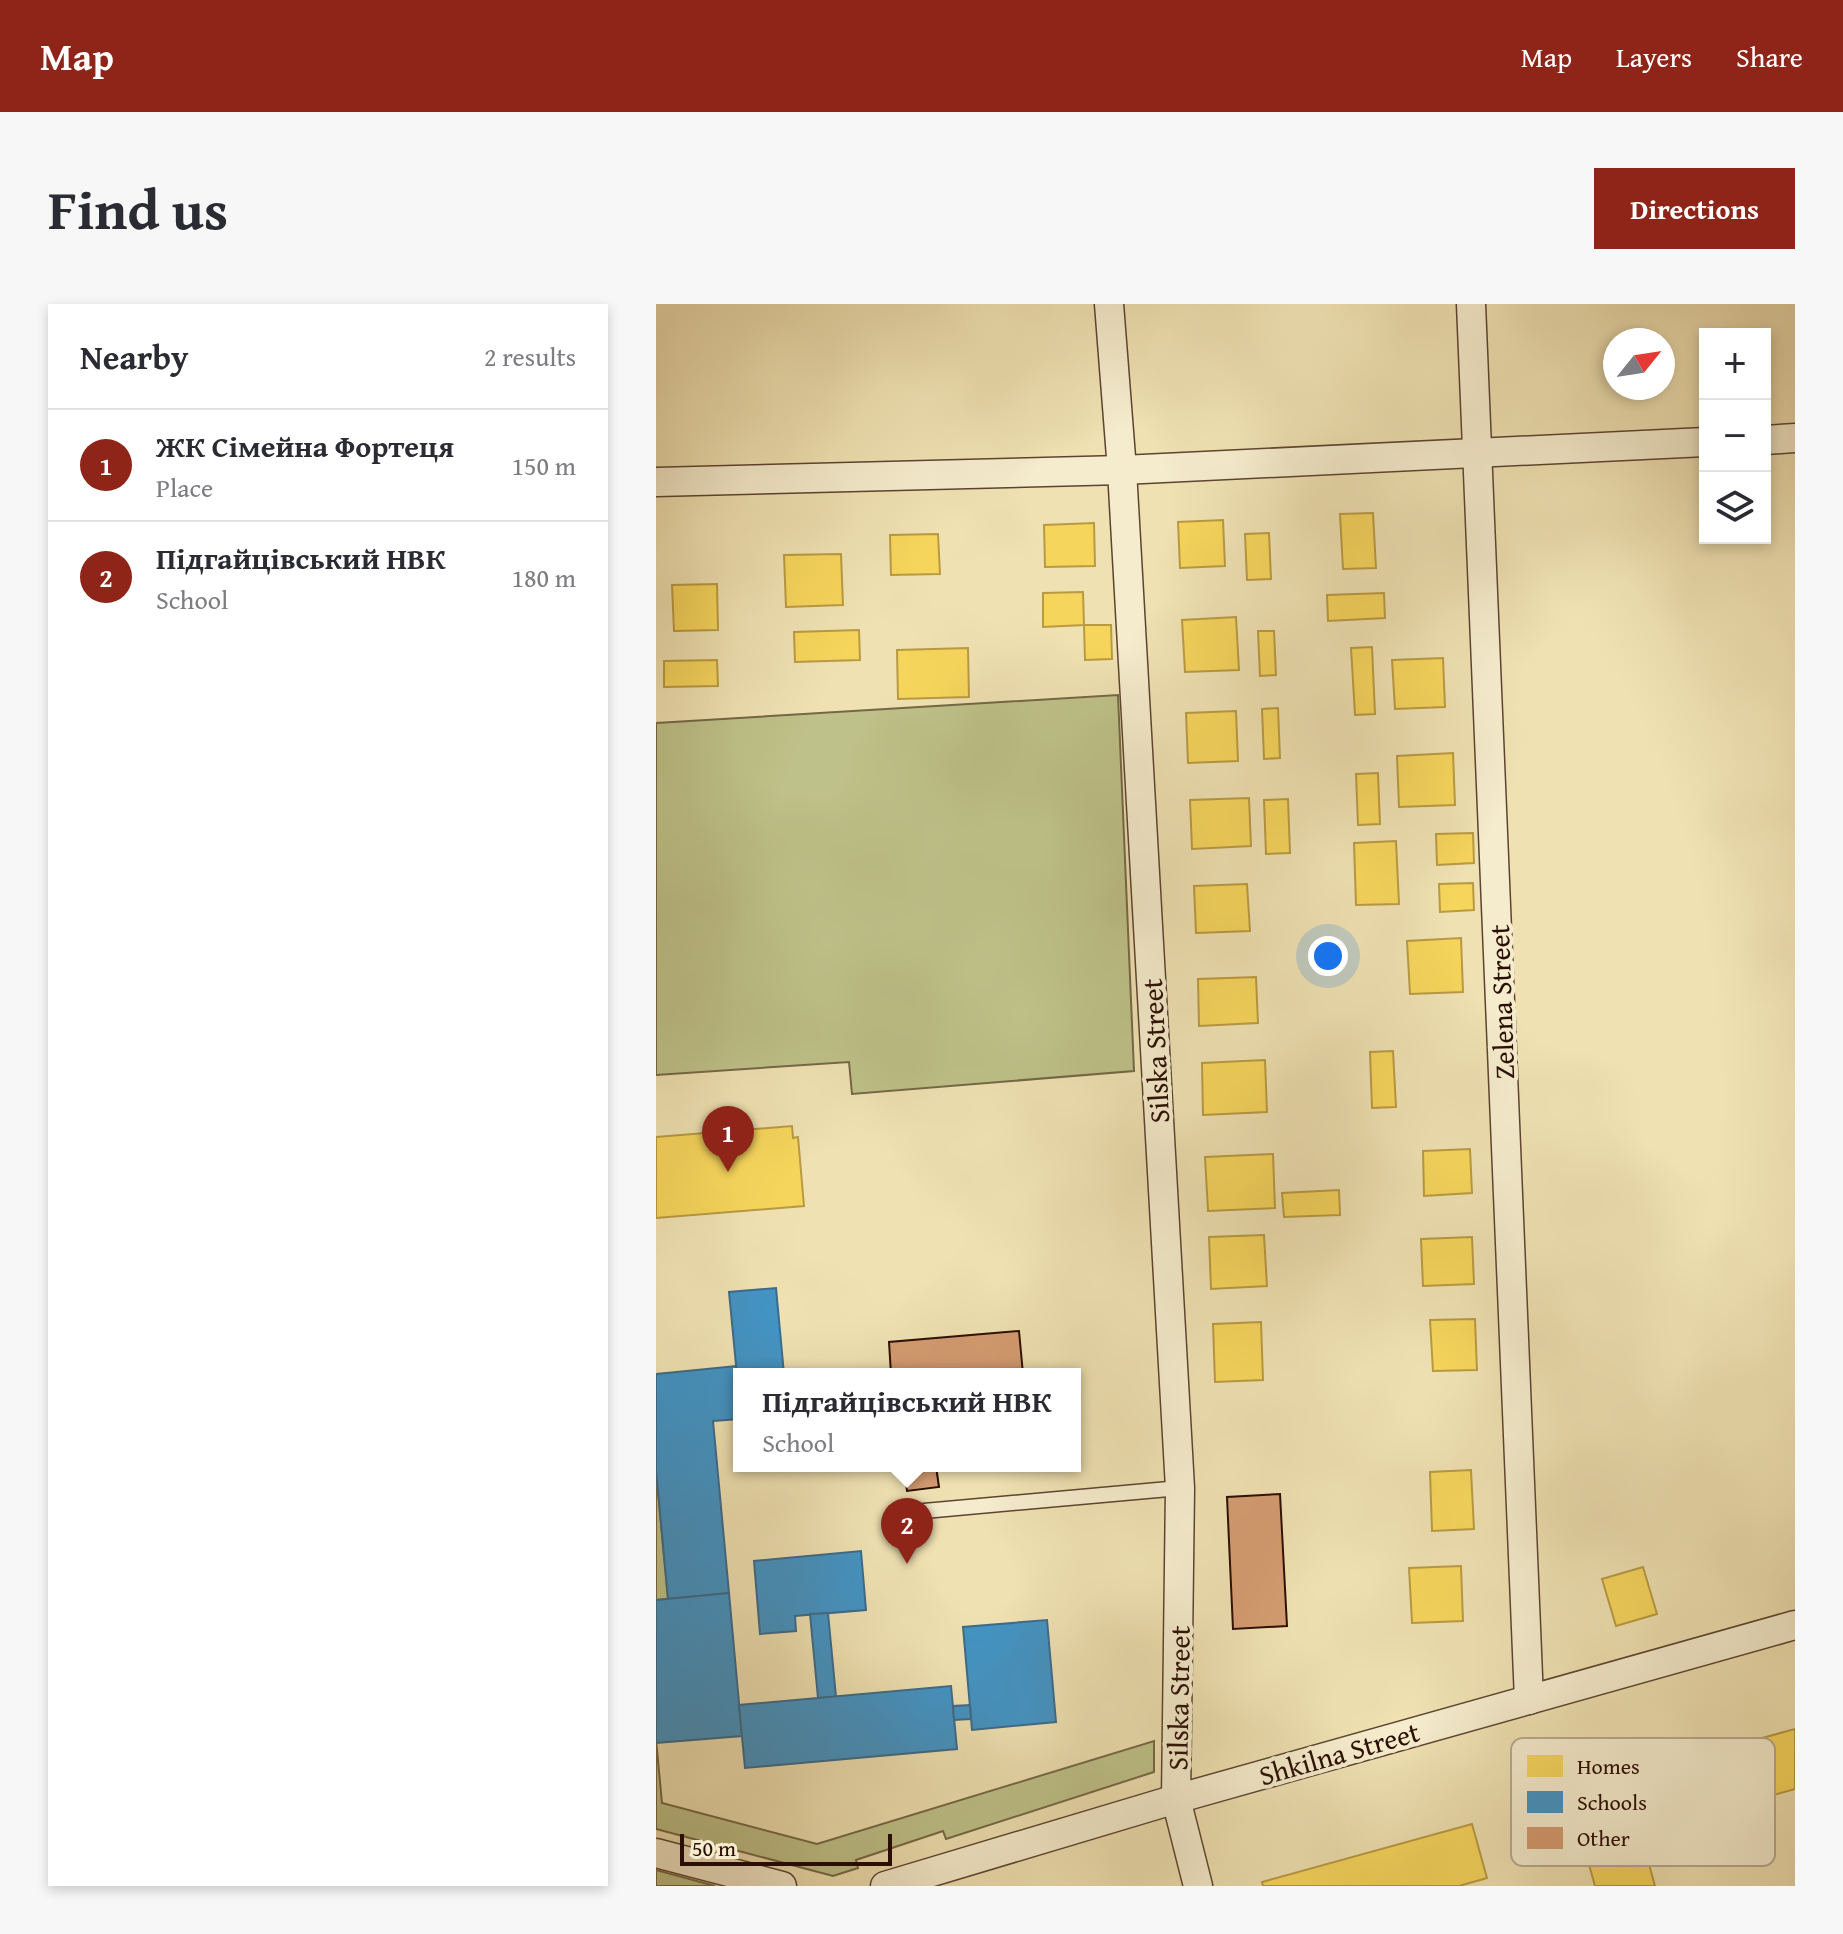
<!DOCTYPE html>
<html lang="en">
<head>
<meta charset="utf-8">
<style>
	:root { --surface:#fff; --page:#f7f7f7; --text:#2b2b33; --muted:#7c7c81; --line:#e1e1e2; --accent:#8f2418 }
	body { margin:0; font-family:"Gentium Book Plus",serif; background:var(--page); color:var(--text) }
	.controls { position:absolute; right:24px; top:24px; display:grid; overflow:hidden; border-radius:0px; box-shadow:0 4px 12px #0003 }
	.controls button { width:72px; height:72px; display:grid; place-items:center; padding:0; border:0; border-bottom:2px solid var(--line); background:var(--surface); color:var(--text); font:40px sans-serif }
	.compass { position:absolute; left:947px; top:24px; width:72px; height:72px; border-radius:50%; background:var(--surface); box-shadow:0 4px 12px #0003; rotate:60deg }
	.scale { position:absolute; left:24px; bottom:20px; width:212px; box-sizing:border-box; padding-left:8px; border:4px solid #2b0f04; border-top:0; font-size:22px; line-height:28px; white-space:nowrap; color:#2b0f04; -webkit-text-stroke:6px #f5eccd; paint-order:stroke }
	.you { position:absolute; left:672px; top:652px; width:28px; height:28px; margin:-20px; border:6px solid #fff; border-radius:50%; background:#1a73e8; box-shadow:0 0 0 12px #1a73e833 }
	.badge { display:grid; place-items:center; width:52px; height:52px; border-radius:50%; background:var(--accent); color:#fff; font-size:26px; font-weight:700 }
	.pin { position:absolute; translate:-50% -66px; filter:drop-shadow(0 2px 4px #0008) }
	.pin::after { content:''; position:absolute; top:42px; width:28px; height:24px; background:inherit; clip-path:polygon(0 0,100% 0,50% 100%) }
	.popup { position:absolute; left:77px; top:1064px; width:348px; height:104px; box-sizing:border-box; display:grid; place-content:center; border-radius:0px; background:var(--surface); filter:drop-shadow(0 2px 6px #0005); font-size:26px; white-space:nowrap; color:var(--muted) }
	.popup b { font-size:30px; color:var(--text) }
	.popup::after { content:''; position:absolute; left:50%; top:100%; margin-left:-16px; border:16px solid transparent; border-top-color:var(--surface) }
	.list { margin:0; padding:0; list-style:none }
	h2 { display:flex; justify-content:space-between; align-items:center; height:104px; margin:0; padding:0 32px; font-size:34px }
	h2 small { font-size:26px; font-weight:400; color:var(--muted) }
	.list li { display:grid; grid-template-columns:52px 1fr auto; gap:24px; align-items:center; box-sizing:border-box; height:112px; padding:0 32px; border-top:2px solid var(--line) }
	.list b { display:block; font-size:30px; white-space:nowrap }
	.list p { margin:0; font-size:26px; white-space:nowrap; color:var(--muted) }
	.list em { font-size:26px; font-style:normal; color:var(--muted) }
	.icon { flex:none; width:44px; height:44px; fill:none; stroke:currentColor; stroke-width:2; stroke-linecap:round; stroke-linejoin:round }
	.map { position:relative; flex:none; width:1139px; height:1582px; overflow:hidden; border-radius:0px }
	header { display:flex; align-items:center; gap:48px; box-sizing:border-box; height:112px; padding:0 40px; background:var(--accent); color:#fff }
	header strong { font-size:38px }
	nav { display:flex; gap:44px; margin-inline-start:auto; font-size:28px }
	.intro { display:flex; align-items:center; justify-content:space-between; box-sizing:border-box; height:192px; padding:0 48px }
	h1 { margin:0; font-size:56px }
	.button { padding:20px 36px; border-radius:0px; background:var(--accent); color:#fff; font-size:28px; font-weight:700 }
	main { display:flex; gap:48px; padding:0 48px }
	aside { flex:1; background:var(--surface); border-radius:0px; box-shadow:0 4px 12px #0003 }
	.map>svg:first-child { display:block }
	.green { fill:#bec189; stroke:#746846; stroke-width:2 }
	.homes { fill:#f6d55c; stroke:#b99a42; stroke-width:2 }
	.schools { fill:#4393c3; stroke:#3c6b8a; stroke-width:2 }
	.building { fill:#d49b71; stroke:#2b0f04; stroke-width:2 }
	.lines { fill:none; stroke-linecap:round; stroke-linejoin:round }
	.lane-casing { stroke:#5c4430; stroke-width:17 }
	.street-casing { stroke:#5c4430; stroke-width:31 }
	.lane { stroke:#f5eccd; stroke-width:14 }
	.street { stroke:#f5eccd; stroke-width:28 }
	.labels { text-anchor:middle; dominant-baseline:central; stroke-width:8; stroke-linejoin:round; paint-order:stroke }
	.street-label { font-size:28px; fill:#2b0f04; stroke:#f5eccd }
	.key { fill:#f5eccd; stroke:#b8aa91; stroke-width:2 }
	.key-label { font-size:22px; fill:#2b0f04 }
</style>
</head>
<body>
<header>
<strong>Map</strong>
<nav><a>Map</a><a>Layers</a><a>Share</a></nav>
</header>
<div class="intro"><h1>Find us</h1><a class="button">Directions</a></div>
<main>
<aside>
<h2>Nearby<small>2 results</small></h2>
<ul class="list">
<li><span class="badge">1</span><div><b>ЖК Сімейна Фортеця</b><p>Place</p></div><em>150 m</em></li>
<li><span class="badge">2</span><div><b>Підгайцівський НВК</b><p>School</p></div><em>180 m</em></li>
</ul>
</aside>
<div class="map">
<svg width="1139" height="1582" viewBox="0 0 1139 1582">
	<rect width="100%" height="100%" fill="#efe1b2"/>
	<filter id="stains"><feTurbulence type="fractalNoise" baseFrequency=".0025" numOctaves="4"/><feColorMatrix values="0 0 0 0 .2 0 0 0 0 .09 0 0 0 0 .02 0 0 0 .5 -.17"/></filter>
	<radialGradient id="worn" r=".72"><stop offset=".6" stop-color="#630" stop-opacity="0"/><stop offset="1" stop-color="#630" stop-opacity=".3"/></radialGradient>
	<!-- green -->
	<g class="green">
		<polygon points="462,391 478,767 196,790 193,758 0,771 0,419"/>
		<polygon points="0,1166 12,1295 0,1296"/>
		<polygon points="0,1435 6,1499 161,1540 498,1437 498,1468 290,1535 287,1527 200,1556 202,1564 177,1572 0,1525"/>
		<polygon points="0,1566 59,1582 0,1582"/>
	</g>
	<!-- homes -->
	<g class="homes">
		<polygon points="717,209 720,264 687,265 684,210"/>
		<polygon points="567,216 569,262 524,264 522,218"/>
		<polygon points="438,219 439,262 389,263 388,221"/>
		<polygon points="613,229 615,275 591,276 589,230"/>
		<polygon points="282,230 284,270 235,271 234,231"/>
		<polygon points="185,250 187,301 130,303 128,251"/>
		<polygon points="61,280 62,326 18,327 16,281"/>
		<polygon points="427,288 428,321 387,323 387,289"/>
		<polygon points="728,289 729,314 672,317 671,291"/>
		<polygon points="580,313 583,366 529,368 526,316"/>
		<polygon points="428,321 455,321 456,355 429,356"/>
		<polygon points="203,326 204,356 139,358 138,328"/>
		<polygon points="602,327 618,327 620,371 604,372"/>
		<polygon points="716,343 719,410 699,411 695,344"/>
		<polygon points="312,344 313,393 242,395 241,346"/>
		<polygon points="787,354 789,403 739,405 736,356"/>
		<polygon points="61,356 62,382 8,383 8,357"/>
		<polygon points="622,404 624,454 608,455 606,405"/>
		<polygon points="580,407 582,457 532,459 530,409"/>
		<polygon points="797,449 799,501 743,503 741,452"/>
		<polygon points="722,469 724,520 702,521 700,470"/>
		<polygon points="593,494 595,542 536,545 534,496"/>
		<polygon points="632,495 634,549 610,550 608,496"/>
		<polygon points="817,529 818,559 781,561 780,530"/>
		<polygon points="740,537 743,600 700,601 698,539"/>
		<polygon points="817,579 818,606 784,608 783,580"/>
		<polygon points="591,580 594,627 540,629 538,582"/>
		<polygon points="805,634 807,688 754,690 751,637"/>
		<polygon points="600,673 602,719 543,722 542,675"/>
		<polygon points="737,747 740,803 716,804 714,748"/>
		<polygon points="609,756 611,808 547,811 546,759"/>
		<polygon points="136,822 137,834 142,833 148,902 0,914 0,833"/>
		<polygon points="814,845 816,889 768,892 767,847"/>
		<polygon points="617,850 619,904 552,907 549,853"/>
		<polygon points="683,886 684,911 628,913 626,889"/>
		<polygon points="608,931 611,982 555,985 553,933"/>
		<polygon points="816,933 818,980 767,982 765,935"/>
		<polygon points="819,1015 821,1066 777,1067 774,1016"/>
		<polygon points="605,1018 607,1076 559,1078 557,1020"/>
		<polygon points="815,1166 818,1225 776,1227 774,1168"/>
		<polygon points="805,1262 807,1317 756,1319 753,1264"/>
		<polygon points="987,1263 1001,1310 960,1322 946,1275"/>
		<polygon points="1139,1425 1139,1485 1060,1507 1044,1451"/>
		<polygon points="967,1466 999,1582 939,1582 911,1482"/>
		<polygon points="816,1520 831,1574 803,1582 607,1582 606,1578"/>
	</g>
	<!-- schools -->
	<g class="schools">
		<polygon points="120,984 128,1070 83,1070 83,1092 73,988"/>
		<polygon points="80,1062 83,1115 57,1117 73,1289 12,1295 0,1166 0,1070"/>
		<polygon points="205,1247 210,1306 139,1312 140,1327 104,1330 98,1257"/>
		<polygon points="73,1289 86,1432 0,1439 0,1296"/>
		<polygon points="172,1309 180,1393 162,1394 154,1310"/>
		<polygon points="391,1316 400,1418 316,1426 307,1323"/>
		<polygon points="295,1382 301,1445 89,1464 83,1401"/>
		<polygon points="314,1401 315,1415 298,1416 297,1402"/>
	</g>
	<!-- building -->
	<g class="building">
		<polygon points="363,1027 367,1070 235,1070 233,1038"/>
		<polygon points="248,1162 280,1162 283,1183 251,1187"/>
		<polygon points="624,1190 631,1322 577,1325 571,1193"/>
	</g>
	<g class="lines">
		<!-- lane casing -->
		<g class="lane-casing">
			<polyline id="lane" points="257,1208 524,1184"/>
		</g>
		<!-- street casing -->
		<g class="street-casing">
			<g id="street">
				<polyline points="453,0 466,166 524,1184 520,1495 542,1582"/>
				<polyline points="815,0 873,1396"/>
				<polyline points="1109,136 1139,134"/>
				<polyline points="0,178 466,166 1049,138"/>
				<polyline points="0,1549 126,1582"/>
				<polyline points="229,1582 520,1495 1139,1321"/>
			</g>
		</g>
		<!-- lane -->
		<use href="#lane" class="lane"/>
		<!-- street -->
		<use href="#street" class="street"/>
	</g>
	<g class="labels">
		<!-- street labels -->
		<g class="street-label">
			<text transform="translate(845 698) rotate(-92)">Zelena Street</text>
			<text transform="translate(499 747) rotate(-93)">Silska Street</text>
			<text transform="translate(522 1394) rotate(-89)">Silska Street</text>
			<text transform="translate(683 1449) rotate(-16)">Shkilna Street</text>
		</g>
	</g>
	<!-- legend -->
	<rect x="855" y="1434" width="264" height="128" rx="12" class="key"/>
	<rect x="871" y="1451" width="36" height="22" fill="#f6d55c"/>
	<rect x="871" y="1487" width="36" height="22" fill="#4393c3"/>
	<rect x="871" y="1523" width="36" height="22" fill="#d49b71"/>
	<g class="key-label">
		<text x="921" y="1470">Homes</text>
		<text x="921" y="1506">Schools</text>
		<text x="921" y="1542">Other</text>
	</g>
	<rect width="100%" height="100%" filter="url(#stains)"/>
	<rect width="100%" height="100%" fill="url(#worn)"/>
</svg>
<div class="controls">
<button>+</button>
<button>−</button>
<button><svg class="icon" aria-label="layers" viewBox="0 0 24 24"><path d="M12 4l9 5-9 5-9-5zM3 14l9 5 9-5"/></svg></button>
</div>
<svg class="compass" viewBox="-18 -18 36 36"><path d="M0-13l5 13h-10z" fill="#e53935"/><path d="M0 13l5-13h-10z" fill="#7c7c81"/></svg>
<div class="scale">50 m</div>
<div class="you"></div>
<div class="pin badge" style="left:72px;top:868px">1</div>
<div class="pin badge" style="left:251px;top:1260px">2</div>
<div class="popup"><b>Підгайцівський НВК</b>School</div>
</div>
</main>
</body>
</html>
